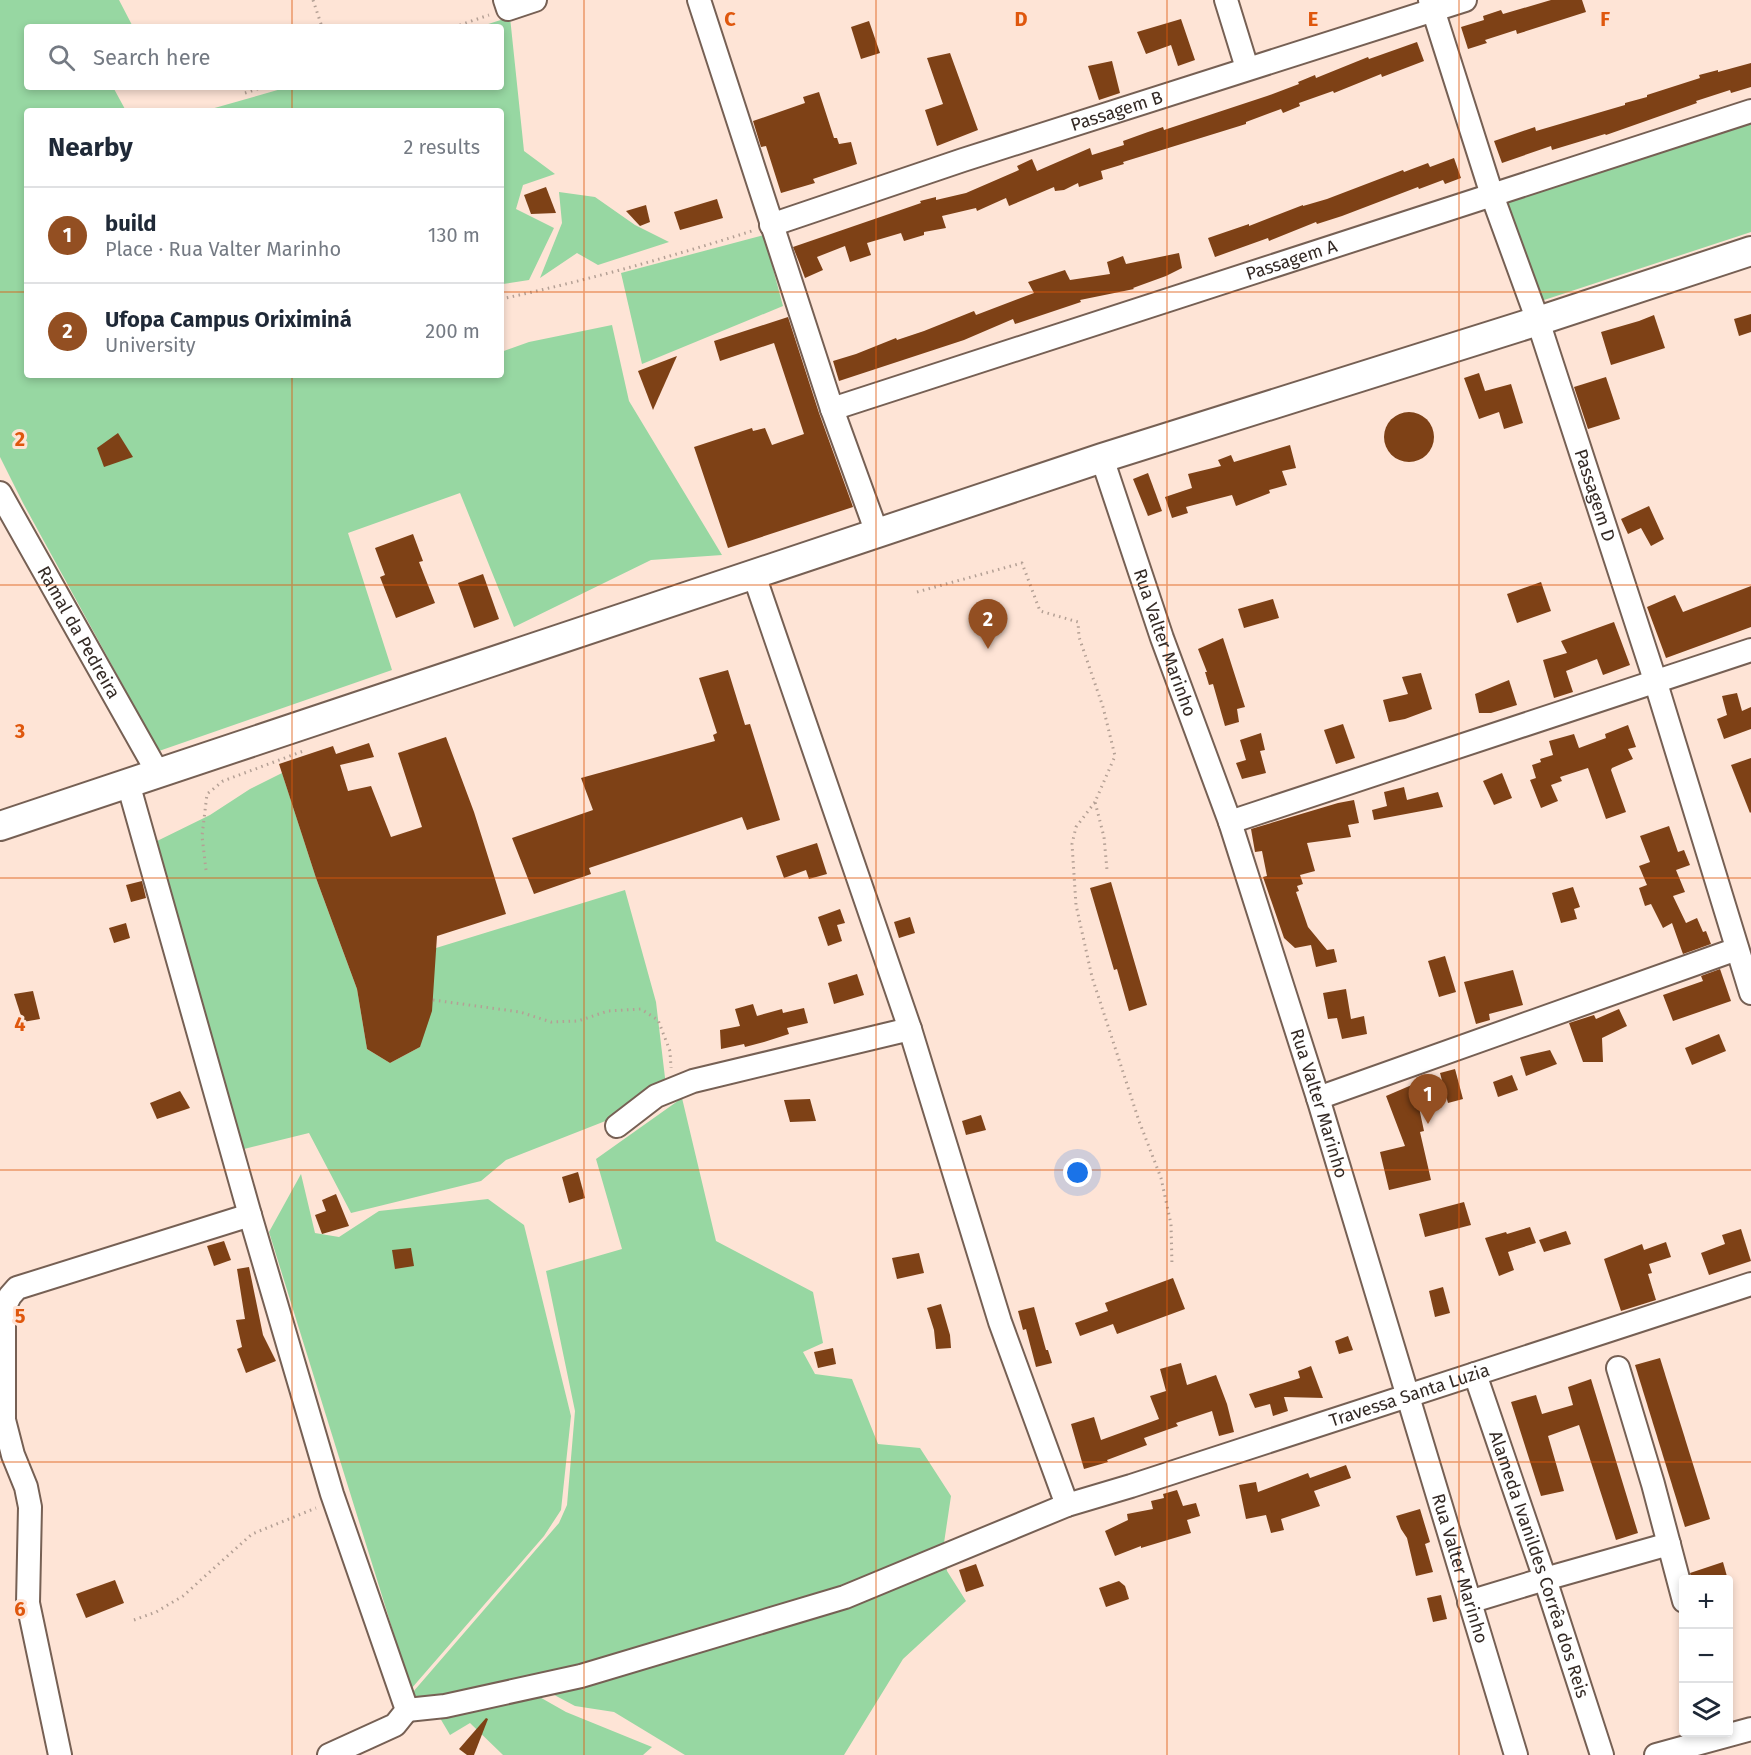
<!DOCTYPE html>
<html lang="en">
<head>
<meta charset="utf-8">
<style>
	:root { --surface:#fff; --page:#f6f6f7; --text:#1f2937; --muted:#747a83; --line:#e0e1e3; --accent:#934f22 }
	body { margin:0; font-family:"Fira Sans",sans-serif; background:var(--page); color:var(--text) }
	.controls { position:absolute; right:18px; bottom:18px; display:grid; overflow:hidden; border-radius:6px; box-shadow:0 3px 9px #0003 }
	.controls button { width:54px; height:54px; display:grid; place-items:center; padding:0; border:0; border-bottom:2px solid var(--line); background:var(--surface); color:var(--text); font:30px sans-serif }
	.you { position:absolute; left:1078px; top:1173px; width:21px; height:21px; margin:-15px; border:4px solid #fff; border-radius:50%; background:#1a73e8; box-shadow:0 0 0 9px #1a73e833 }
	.badge { display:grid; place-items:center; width:39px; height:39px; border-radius:50%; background:var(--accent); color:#fff; font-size:20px; font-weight:700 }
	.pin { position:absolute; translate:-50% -50px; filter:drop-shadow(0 2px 3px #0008) }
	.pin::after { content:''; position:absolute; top:32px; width:21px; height:18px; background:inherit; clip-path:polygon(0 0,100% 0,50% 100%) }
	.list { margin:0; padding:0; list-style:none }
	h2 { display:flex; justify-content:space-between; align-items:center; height:78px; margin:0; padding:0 24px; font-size:26px }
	h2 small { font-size:20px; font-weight:400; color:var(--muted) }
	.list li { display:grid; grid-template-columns:39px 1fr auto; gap:18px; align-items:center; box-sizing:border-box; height:96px; padding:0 24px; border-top:2px solid var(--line) }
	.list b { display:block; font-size:22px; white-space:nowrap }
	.list p { margin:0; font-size:20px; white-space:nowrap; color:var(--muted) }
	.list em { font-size:20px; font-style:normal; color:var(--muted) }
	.icon { flex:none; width:33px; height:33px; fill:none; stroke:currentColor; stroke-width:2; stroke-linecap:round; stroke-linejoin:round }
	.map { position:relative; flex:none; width:1751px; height:1755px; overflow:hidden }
	.search { position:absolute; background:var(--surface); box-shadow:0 3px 9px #0003; left:24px; top:24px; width:480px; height:66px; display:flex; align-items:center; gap:15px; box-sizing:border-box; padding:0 21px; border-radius:6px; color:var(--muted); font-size:22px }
	.panel { position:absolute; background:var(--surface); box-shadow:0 3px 9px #0003; left:24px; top:108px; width:480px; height:270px; border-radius:6px }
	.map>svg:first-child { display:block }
	.green { fill:#97d7a2 }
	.building { fill:#7e4116 }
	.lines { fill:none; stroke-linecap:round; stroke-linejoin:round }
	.minor-casing { stroke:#766054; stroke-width:26 }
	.major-casing { stroke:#766054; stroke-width:32 }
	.path { stroke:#b4a095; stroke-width:3; stroke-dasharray:1.5 4.5; stroke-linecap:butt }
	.minor { stroke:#fff; stroke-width:22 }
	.major { stroke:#fff; stroke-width:28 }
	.grid { fill:none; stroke:#df570d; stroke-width:1.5; stroke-opacity:0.55 }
	.labels { text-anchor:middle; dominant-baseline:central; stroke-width:6; stroke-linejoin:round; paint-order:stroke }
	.street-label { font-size:18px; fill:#342a25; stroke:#fee4d6 }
	.grid-label { font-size:20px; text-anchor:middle; font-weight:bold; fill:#df570d; stroke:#fee4d6; stroke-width:6; stroke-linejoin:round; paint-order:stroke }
</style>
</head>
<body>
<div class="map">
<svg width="1751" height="1755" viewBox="0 0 1751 1755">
	<rect width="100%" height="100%" fill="#fee4d6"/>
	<!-- green -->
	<g class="green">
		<polygon points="0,0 119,0 132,25 129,27 27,27 27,87 113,87 126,111 27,111 27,375 501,375 501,352 529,342 612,325 629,401 722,555 651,560 514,627 460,493 348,533 392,670 159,751 23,503 0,457"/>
		<polygon points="510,17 524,151 555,174 523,185 516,209 554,228 529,280 503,284 501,276 501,111 204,111 288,87 501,87 501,27 479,27"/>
		<polygon points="1751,121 1751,232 1538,302 1503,200"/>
		<polygon points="559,192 595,197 635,225 669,242 598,265 577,253 540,278 562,223"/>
		<polygon points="764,235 783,306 642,364 621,273"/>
		<polygon points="282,773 316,878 357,989 367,1049 390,1063 420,1047 436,948 625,890 656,1002 666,1086 608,1120 506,1160 481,1181 351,1213 309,1133 240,1150 153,843 210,815 250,789"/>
		<polygon points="682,1098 716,1241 813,1292 823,1343 803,1352 815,1374 852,1379 878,1444 920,1448 951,1496 944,1543 947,1571 966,1601 903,1659 844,1755 685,1755 614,1712 575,1706 528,1681 415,1705 413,1692 559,1523 567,1505 575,1411 546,1271 622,1249 596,1159"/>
		<polygon points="301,1174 315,1233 339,1237 379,1211 488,1199 524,1225 571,1416 561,1510 544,1536 411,1689 269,1232"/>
		<polygon points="529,1691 566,1712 652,1747 643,1755 503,1755 470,1723 450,1735 440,1718"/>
	</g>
	<!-- building -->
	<g class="building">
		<polygon points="1551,0 1582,0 1586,12 1517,34 1516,30 1485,40 1487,43 1468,49 1461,27 1484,20 1483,16 1501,10 1503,14"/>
		<polygon points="1181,19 1195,60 1178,66 1171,45 1146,54 1137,32"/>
		<polygon points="869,21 880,53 861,59 851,27"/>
		<polygon points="1417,42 1424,61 1382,77 1381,74 1334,93 1333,91 1299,103 1300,106 1283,113 1281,109 1246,122 1246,124 1123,162 1124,164 1101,171 1103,179 1079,187 1078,183 1064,190 1055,191 1054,187 1009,206 1006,198 977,211 976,208 942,216 946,228 924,232 924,235 904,241 901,233 867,243 871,255 850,262 845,246 817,257 823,270 805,278 799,262 793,247 921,203 920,201 936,197 936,200 966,193 1019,170 1017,166 1032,159 1037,171 1090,148 1092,155 1124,145 1123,141 1148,132 1163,127 1164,130 1267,96 1299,84 1298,82 1315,75 1316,78 1368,57 1369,59"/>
		<polygon points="950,53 978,130 937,146 925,110 943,104 927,58"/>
		<polygon points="1112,61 1120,93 1099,100 1088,66"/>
		<polygon points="1751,63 1751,87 1731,93 1730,90 1696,101 1697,103 1606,135 1605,134 1552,150 1551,146 1502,163 1494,141 1535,127 1536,131 1625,105 1625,103 1647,97 1647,95 1700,78 1699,75 1718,70 1718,72"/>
		<polygon points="819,92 834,138 837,138 839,144 851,142 857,164 813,179 815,183 781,193 766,146 761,147 753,121 805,103 803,97"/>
		<polygon points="1454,158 1461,178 1445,184 1443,180 1419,189 1418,187 1342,216 1317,224 1316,222 1269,241 1268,238 1215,257 1208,238 1249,224 1249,226 1303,205 1303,206 1327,199 1403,170 1404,172 1428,163 1430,167"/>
		<polygon points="546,187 556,213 531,214 524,195"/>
		<polygon points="717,199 723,218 680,230 674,212"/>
		<polygon points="646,205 650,222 640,226 626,211"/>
		<polygon points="1179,253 1182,268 1166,276 1133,288 1134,289 1080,300 1081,302 1015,324 1013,319 964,340 839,381 833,361 856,354 896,338 897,340 924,331 974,311 976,315 1034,293 1028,282 1065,270 1070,280 1110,274 1107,262 1123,256 1126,264"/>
		<polygon points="1751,314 1751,332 1739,336 1734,319"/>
		<polygon points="1654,315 1665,348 1611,365 1601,332 1639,321"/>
		<polygon points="788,317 819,413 853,507 728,548 694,447 752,428 753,431 765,428 772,445 804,434 774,343 720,361 714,341"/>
		<polygon points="677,356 653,410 638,371"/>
		<polygon points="1479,373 1485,391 1511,384 1523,423 1504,429 1499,412 1479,419 1464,378"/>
		<polygon points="1606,377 1620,419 1588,429 1574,387"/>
		<circle cx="1409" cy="437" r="25"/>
		<polygon points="118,433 133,457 104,467 97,448"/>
		<polygon points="1290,445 1296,468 1282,471 1287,485 1269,490 1270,493 1236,506 1232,495 1186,507 1188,513 1172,518 1165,497 1192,488 1188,474 1221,466 1218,460 1231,455 1234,462"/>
		<polygon points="1148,473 1162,511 1148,516 1133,479"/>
		<polygon points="1649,506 1664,539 1651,546 1641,528 1628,534 1621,519"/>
		<polygon points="413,534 423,561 419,562 435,603 396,618 380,577 385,575 375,548"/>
		<polygon points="483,574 499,619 474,628 458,583"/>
		<polygon points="1541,582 1551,611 1517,623 1507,594"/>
		<polygon points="1751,586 1751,627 1666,658 1647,607 1675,595 1683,612"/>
		<polygon points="1273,599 1279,618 1244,628 1238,609"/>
		<polygon points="1614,622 1630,665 1603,675 1597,659 1566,671 1573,692 1554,698 1543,660 1567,653 1561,641"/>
		<polygon points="1223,638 1245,707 1237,709 1239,722 1225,726 1213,684 1209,685 1205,672 1207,672 1198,649"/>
		<polygon points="728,670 745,725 750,724 780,820 747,830 742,817 589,868 591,874 534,894 512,838 593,810 581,778 715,741 713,735 717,733 699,678"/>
		<polygon points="1421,673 1432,709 1405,719 1389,722 1383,700 1408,694 1402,677"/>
		<polygon points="1509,680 1517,705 1491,713 1479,713 1475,694"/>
		<polygon points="1737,693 1742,711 1751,707 1751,729 1724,739 1717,719 1727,715 1722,696"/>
		<polygon points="1343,724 1355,758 1336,764 1324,730"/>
		<polygon points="1628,725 1636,747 1628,749 1633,759 1612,768 1611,770 1626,812 1606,819 1588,768 1560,777 1562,781 1551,785 1558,801 1541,808 1530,780 1536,778 1532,765 1541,762 1540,759 1553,755 1549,741 1574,734 1579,748 1606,738 1605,734"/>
		<polygon points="1261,733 1265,750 1260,751 1266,773 1242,779 1236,763 1246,760 1240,740"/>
		<polygon points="446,737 474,812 506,914 437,936 432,1011 420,1047 390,1063 367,1049 357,989 316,878 279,764 333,746 336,754 369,743 374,757 340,765 348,791 371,786 391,837 422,827 398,753"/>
		<polygon points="1751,758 1751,812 1750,813 1731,765"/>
		<polygon points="1502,773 1512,798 1494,805 1483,781"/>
		<polygon points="1404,787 1407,800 1438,792 1443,807 1374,820 1372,810 1387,806 1384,792"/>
		<polygon points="1354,800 1359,823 1348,825 1351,837 1307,843 1315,871 1300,875 1303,884 1297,886 1299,891 1296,892 1308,927 1327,950 1334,949 1337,962 1316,967 1311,945 1295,948 1284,938 1263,877 1267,876 1262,851 1255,852 1251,829 1338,803"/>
		<polygon points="1669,826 1678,852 1684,850 1690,865 1676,870 1685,892 1673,896 1686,923 1697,918 1703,932 1706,931 1711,944 1683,954 1672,923 1663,928 1651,904 1645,906 1639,888 1647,885 1639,866 1650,862 1640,836"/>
		<polygon points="817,843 827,874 809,879 806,870 784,878 776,856"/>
		<polygon points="142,881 146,898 131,902 126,885"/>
		<polygon points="1111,882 1147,1005 1129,1011 1117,969 1114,970 1090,888"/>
		<polygon points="1573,887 1580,907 1574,909 1577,919 1561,923 1552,893"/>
		<polygon points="840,909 845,923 837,925 842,941 828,946 818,917"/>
		<polygon points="910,917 915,933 899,938 894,922"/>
		<polygon points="126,923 130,938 114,943 109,928"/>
		<polygon points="1445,956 1456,992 1439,997 1428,961"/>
		<polygon points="1720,969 1731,1001 1673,1021 1663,995 1703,981 1701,976"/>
		<polygon points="1513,970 1523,1005 1489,1014 1490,1020 1476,1024 1464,982"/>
		<polygon points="857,974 864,995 834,1004 828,983"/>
		<polygon points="1346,989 1351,1019 1364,1016 1367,1034 1342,1039 1337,1018 1328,1019 1323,993"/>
		<polygon points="33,991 40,1019 23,1022 14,994"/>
		<polygon points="753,1004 757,1016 782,1009 783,1013 804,1008 808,1023 787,1028 789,1034 764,1042 745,1047 744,1044 721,1049 720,1030 740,1026 735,1009"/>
		<polygon points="1619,1009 1627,1026 1602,1038 1603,1062 1583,1062 1569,1023 1594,1015 1596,1019"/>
		<polygon points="1719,1034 1726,1051 1692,1065 1685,1048"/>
		<polygon points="1550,1050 1557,1064 1526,1076 1520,1057"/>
		<polygon points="1455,1069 1463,1099 1448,1103 1440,1073"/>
		<polygon points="1512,1075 1518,1090 1498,1097 1493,1082"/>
		<polygon points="1414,1084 1424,1131 1420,1132 1431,1180 1389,1190 1380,1152 1405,1146 1386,1096"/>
		<polygon points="180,1091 190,1108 157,1119 150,1103"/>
		<polygon points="810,1099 816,1121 790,1122 784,1100"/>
		<polygon points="981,1115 986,1130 966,1135 962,1121"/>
		<polygon points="578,1172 585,1198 569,1203 562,1177"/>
		<polygon points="336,1194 349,1226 322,1234 315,1215 326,1211 322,1200"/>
		<polygon points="1464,1202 1471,1225 1425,1237 1419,1214"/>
		<polygon points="1530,1227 1536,1243 1508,1252 1514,1270 1499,1276 1485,1238 1506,1232 1507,1234"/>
		<polygon points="1741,1229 1751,1261 1709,1275 1701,1253 1725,1244 1722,1235"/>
		<polygon points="1566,1231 1571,1244 1544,1252 1539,1240"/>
		<polygon points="224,1241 231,1260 214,1266 207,1246"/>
		<polygon points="1666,1242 1671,1257 1649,1264 1652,1273 1648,1274 1656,1300 1621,1311 1604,1259 1642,1244 1644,1250"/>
		<polygon points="411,1248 414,1266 395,1269 392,1250"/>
		<polygon points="919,1253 924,1273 897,1279 892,1258"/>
		<polygon points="249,1267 263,1335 276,1361 246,1373 237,1349 242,1347 236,1320 245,1319 237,1269"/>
		<polygon points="1173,1278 1185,1309 1117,1334 1113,1324 1080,1336 1075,1323 1108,1311 1105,1303"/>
		<polygon points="1443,1287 1450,1313 1435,1317 1429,1291"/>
		<polygon points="941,1304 950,1335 951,1348 936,1349 934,1330 927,1308"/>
		<polygon points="1034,1307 1046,1350 1048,1350 1052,1363 1036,1367 1026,1329 1023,1330 1018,1311"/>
		<polygon points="1348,1336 1353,1350 1339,1354 1335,1341"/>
		<polygon points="833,1348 836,1364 818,1368 814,1352"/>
		<polygon points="1660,1358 1710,1519 1685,1527 1635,1365"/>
		<polygon points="1181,1363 1187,1385 1216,1375 1227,1404 1234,1432 1219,1436 1212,1411 1176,1423 1178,1426 1144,1438 1147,1445 1107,1460 1108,1462 1084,1469 1071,1424 1094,1417 1101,1440 1159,1419 1150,1396 1166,1391 1160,1369"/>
		<polygon points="1311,1366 1323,1398 1284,1397 1288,1411 1273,1416 1270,1404 1255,1408 1249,1394 1300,1378 1298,1371"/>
		<polygon points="1591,1379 1638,1533 1616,1540 1579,1425 1548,1436 1564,1491 1541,1496 1511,1402 1536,1395 1542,1414 1573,1405 1568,1387"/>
		<polygon points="1346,1465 1351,1478 1314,1491 1320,1506 1281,1519 1284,1530 1271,1533 1266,1515 1246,1519 1239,1485 1256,1482 1258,1492 1308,1473 1310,1478"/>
		<polygon points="1177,1490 1183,1506 1196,1503 1200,1516 1187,1520 1191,1533 1141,1548 1141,1546 1115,1556 1105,1531 1128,1520 1127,1514 1153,1509 1151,1501 1164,1498 1163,1494"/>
		<polygon points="1420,1509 1430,1542 1425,1544 1433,1572 1416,1576 1407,1538 1401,1529 1396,1516"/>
		<polygon points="1723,1562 1728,1580 1692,1580 1690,1573"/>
		<polygon points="976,1564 984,1586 966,1592 959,1570"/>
		<polygon points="115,1580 124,1603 86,1618 76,1594"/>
		<polygon points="1119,1581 1125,1586 1129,1599 1106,1607 1099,1588"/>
		<polygon points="1441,1595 1447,1619 1433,1622 1427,1598"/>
		<polygon points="486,1718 488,1719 474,1755 467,1755 459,1749"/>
	</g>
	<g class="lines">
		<!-- minor casing -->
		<g class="minor-casing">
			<g id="minor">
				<polyline points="505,0 508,9 535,0"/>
				<polyline points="699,0 832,409 877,533"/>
				<polyline points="1226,0 1247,68"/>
				<path id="s1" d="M1430,0L1492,195L1538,321L1655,680L1751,993"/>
				<path id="s2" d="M771,225L963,160L1465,0"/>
				<path id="s3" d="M832,409L1751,111"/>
				<path id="s4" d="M1102,458L1162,638L1230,822L1318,1098L1516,1755"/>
				<path id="s5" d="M0,493L158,773"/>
				<polyline points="754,575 910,1029 1000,1322 1067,1505"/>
				<polyline points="128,783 250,1215 332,1494 407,1710 395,1725 329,1755"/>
				<polyline points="1230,822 1751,650"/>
				<polyline points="1318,1098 1737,949"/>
				<polyline points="617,1126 656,1096 693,1081 910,1029"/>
				<polyline points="1618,1368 1653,1484 1684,1601"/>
				<path id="s6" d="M1475,1374L1545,1579L1602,1755"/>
				<polyline points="1469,1602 1545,1579 1669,1544"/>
				<path id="s7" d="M407,1710L445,1706L581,1676L845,1597L1067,1505L1131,1486L1751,1284"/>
				<polyline points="60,1755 28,1603 30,1507 26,1487 13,1455 4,1420 4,1308 10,1296 17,1288 250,1215"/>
				<polyline points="1656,1755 1751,1729"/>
			</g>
		</g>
		<!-- major casing -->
		<g class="major-casing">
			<polyline id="major" points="0,826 1102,458 1538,321 1751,251"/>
		</g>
		<!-- path -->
		<g class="path">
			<polyline points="313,0 322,27"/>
			<polyline points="454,27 489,15"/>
			<polyline points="245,93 264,87"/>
			<path d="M501,299C585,281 670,257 752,231"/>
			<polyline points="917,592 1022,563 1040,611 1078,622 1079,637 1103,707 1115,756 1095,802 1104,837 1107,870"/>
			<polyline points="1095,802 1076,827 1072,844 1076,905 1092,977 1139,1121 1161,1178 1171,1224 1172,1266"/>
			<polyline points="206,870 202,836 207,794 223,781 306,750"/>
			<polyline points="433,1000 520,1012 551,1022 578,1021 608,1011 641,1009 658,1020 670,1051 671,1068"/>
			<polyline points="134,1620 156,1612 183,1596 252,1534 316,1508"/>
		</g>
		<!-- minor -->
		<use href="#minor" class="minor"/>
		<!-- major -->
		<use href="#major" class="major"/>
	</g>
	<!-- grid -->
	<path class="grid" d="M292,0V27M584,0V1755M876,0V1755M1167,0V1755M1459,0V1755M292,87V111M0,292H27M501,292H1751M292,375V1755M0,585H1751M0,878H1751M0,1170H1751M0,1462H1751"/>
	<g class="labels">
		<!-- street labels -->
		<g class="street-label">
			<text stroke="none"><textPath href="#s2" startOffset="364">Passagem B</textPath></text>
			<text stroke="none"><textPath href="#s3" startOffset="483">Passagem A</textPath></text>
			<text stroke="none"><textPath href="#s1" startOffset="522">Passagem D</textPath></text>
			<text stroke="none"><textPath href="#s5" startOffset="160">Ramal da Pedreira</textPath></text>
			<text stroke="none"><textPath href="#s4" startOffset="195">Rua Valter Marinho</textPath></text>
			<text stroke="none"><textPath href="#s4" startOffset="681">Rua Valter Marinho</textPath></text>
			<text stroke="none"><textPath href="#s7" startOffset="1053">Travessa Santa Luzia</textPath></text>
			<text stroke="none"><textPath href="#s6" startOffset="201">Alameda Ivanildes Corrêa dos Reis</textPath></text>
			<text stroke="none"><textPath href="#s4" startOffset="1167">Rua Valter Marinho</textPath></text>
		</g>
	</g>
	<g class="grid-label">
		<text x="730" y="26">C</text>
		<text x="1021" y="26">D</text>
		<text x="1313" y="26">E</text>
		<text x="1605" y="26">F</text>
		<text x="20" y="446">2</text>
		<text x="20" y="738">3</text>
		<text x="20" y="1031">4</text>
		<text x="20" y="1323">5</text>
		<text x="20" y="1616">6</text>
	</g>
</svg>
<div class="controls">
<button>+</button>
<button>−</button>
<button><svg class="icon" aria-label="layers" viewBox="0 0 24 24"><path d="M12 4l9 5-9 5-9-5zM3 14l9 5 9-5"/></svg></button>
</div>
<div class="you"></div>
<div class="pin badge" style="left:1428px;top:1124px">1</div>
<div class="pin badge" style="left:988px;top:649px">2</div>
<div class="search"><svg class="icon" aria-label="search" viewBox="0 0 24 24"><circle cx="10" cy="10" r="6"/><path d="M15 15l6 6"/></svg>Search here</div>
<section class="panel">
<h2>Nearby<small>2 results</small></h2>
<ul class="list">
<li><span class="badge">1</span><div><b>build</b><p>Place · Rua Valter Marinho</p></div><em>130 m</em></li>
<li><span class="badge">2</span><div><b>Ufopa Campus Oriximiná</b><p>University</p></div><em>200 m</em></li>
</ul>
</section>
</div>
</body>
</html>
